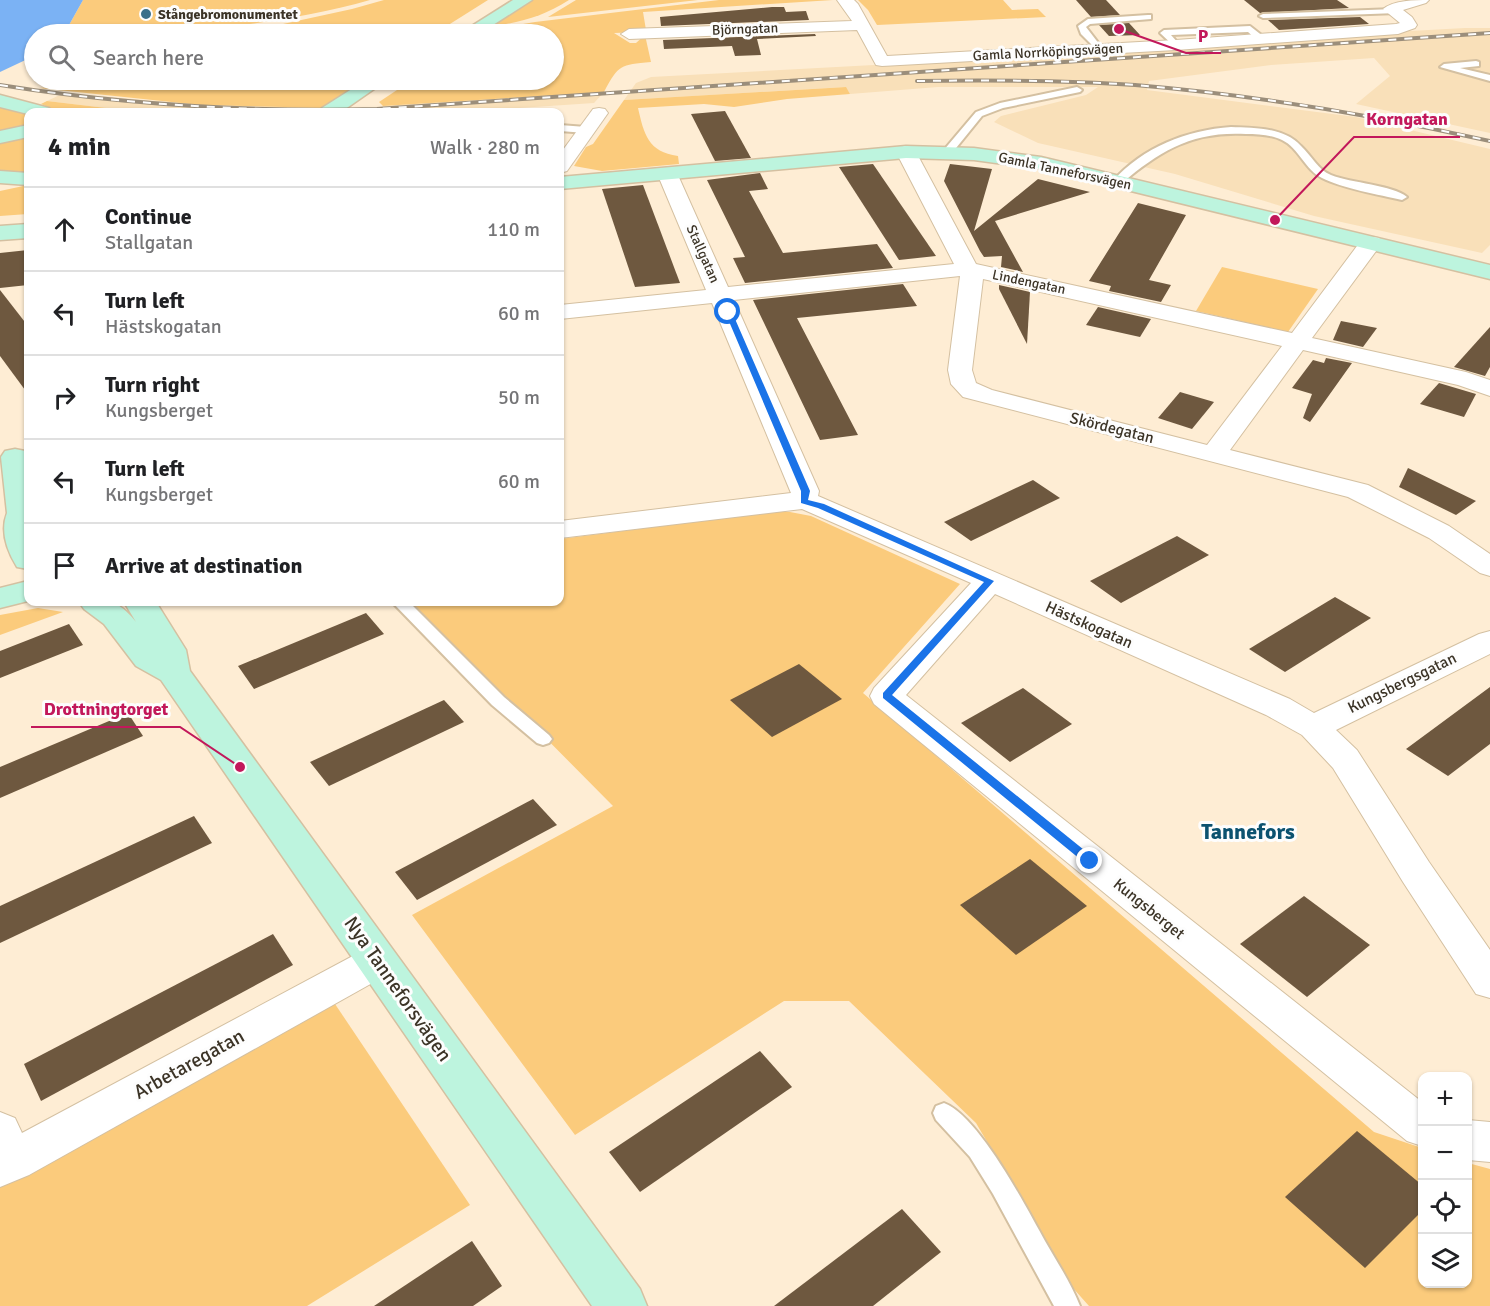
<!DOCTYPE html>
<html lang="en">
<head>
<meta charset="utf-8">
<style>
	:root { --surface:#fff; --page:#f6f6f6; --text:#202124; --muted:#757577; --line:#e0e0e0 }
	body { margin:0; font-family:Signika,sans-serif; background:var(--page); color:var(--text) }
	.controls { position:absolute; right:18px; bottom:18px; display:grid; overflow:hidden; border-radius:12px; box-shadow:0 2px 4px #0004 }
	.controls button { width:54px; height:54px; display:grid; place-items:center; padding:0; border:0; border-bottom:2px solid var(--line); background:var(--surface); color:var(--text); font:30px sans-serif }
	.stop { position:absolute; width:18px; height:18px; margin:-14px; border:4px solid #1a73e8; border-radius:50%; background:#fff }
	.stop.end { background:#1a73e8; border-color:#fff; box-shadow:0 2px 6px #0008 }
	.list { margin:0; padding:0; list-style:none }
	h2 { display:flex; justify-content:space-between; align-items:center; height:78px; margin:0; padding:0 24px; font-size:26px }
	h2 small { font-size:20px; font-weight:400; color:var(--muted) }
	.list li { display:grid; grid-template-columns:39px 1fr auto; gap:18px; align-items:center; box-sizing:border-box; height:84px; padding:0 24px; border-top:2px solid var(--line) }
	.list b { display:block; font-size:22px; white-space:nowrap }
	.list p { margin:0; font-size:20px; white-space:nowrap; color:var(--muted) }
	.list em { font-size:20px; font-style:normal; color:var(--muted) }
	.icon { flex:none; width:33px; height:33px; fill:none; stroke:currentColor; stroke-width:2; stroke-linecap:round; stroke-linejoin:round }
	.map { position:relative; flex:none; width:1490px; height:1306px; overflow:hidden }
	.search { position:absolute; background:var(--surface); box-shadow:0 2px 4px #0004; left:24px; top:24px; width:540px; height:66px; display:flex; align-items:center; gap:15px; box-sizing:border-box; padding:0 21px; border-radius:33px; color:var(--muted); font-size:22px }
	.panel { position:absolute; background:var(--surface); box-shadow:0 2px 4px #0004; left:24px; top:108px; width:540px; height:498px; border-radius:12px }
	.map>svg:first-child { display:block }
	.built { fill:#f9e0b9 }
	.green { fill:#fbcb7c }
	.water { fill:#7bb2f4 }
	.building { fill:#6e583f }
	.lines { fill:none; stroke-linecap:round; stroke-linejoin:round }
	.lane-casing { stroke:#d4c0a1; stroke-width:4 }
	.street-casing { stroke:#d4c0a1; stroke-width:2 }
	.secondary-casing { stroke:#d4c0a1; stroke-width:3 }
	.lane { fill:#fff; fill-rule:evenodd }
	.street { fill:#fff; fill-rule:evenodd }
	.secondary { fill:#bdf4de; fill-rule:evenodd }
	.rail-casing { stroke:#9b8e7b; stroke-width:4 }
	.rail { stroke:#fdfdfd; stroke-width:2; stroke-dasharray:8; stroke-linecap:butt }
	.route { fill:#1a73e8 }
	.poi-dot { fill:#396f8a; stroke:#fdfdfd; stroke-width:2 }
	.labels { text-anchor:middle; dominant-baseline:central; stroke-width:6; stroke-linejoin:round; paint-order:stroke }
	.far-poi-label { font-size:14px; font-weight:bold; fill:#3c3427; stroke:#fdfdfd; text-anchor:start }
	.far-street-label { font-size:14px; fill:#3c3427; stroke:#fdfdfd }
	.street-label { font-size:16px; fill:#3c3427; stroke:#fdfdfd }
	.near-street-label { font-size:20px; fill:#3c3427; stroke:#fdfdfd }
	.district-label { font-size:22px; font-weight:bold; fill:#0c526f; stroke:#fdfdfd }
	.leader { fill:none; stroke:#c2185b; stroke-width:2 }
	.callout-dot { fill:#c2185b; stroke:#fdfdfd; stroke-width:2 }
	.callout-label { font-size:18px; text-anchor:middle; font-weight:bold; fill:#c2185b; stroke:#fdfdfd; stroke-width:6; stroke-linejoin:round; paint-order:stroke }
</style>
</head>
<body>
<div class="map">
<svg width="1490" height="1306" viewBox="0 0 1490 1306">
	<rect width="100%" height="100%" fill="#feedd4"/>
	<!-- built -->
	<g class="built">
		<polygon points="1465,28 1490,28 1490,133 1356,104 1390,76 1374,58 1271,65 1149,81 1147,90 1356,117 1490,149 1490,245 1482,253 1314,216 1175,174 1038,143 994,122 1001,116 1086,95 1098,87 938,87 850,94 845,87 624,100 636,83 651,77 1249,45 1373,33"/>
		<polygon points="604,92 594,103 458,112 372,112 383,106"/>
		<polygon points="64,93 200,105 325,108 318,112 140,112 47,101"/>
	</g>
	<!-- green -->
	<g class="green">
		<path d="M83,0H370C270,28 168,34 64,34Z"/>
		<polygon points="384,0 488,0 434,34 320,34 260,29 352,9"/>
		<path d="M532,0H569C543,17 518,23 487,27Z"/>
		<polygon points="576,0 698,0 548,17"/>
		<path d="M719,0H833L643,12L646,30L645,32L614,33L630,43H636L645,35L651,62C620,65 619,64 604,92L383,106L379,102L412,80H554V34H463L535,22Z"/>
		<polygon points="858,0 1003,0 1012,10 1038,9 1046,17 877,25 868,10"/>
		<polygon points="126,80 367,80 325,108 200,105 39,88"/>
		<path d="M846,87L850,94L787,99L734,107L704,104L638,108C644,134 648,152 678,156L679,164L602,171L574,166L586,147L593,144L624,100Z"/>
		<polygon points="47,101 140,112 60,112 41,104"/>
		<polygon points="0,106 28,114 28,126 0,132"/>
		<polygon points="28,133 28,173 0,170 0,142"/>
		<polygon points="28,185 28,214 0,216 0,191"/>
		<polygon points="1222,267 1318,289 1288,332 1196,311"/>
		<polygon points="769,512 790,512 811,516 960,584 863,693 1374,1132 1422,1148 1422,1284 1468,1284 1468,1163 1490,1169 1490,1306 1089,1306 1073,1288 976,1123 849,1001 784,1001 575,1135 412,915 613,806 411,602 560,602 560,539"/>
		<polygon points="38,608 63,612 0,635 0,615"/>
		<polygon points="333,1001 470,1205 307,1306 0,1306 0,1184"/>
	</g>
	<!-- water -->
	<polygon class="water" points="0,0 83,0 64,34 34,34 34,56 0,72"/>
	<!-- building -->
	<g class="building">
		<polygon points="1076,0 1106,0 1120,15 1091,17"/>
		<polygon points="1244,0 1337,0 1349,8 1260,13"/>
		<polygon points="772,7 784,7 786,12 806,11 809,20 661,26 660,17"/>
		<polygon points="1360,17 1369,24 1279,30 1268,20"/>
		<polygon points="1129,23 1140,35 1109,36 1099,25"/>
		<polygon points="815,34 816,36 757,39 761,55 735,56 732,46 664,49 663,40"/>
		<polygon points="725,111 751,158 715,161 691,114"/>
		<polygon points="873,164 936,256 899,260 839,167"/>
		<polygon points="950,164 992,169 974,231 1038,179 1090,192 995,221 1023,272 1001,267 1002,256 984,257 980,251 944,181"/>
		<polygon points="760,173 768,189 749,191 783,253 877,244 893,268 745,283 733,258 745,257 707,180"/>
		<polygon points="643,185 680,283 635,287 602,189"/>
		<polygon points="1138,203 1186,215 1149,280 1171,285 1161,302 1109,291 1111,286 1089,281"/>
		<polygon points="28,250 28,285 0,288 0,253"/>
		<polygon points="903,284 917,306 797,318 858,435 820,440 753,300"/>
		<polygon points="999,285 1030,292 1027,344 999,289"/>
		<polygon points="0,290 28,326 28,394 0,356"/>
		<polygon points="1098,307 1151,319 1140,337 1086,325"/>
		<polygon points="1341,321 1377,328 1363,347 1333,340"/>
		<polygon points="1490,327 1490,367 1485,376 1454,367"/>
		<polygon points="1326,358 1352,363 1310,422 1303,418 1312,394 1292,388 1313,360 1324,363"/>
		<polygon points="1439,383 1476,394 1464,417 1420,404"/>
		<polygon points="1180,392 1214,402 1192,429 1158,418"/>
		<polygon points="1408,468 1476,501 1456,515 1399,487"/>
		<polygon points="1033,480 1060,498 971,541 944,522"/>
		<polygon points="1177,536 1209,555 1121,603 1090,581"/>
		<polygon points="1335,597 1371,618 1285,672 1249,649"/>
		<polygon points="366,613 384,634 254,689 238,666"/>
		<polygon points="69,624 83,645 0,678 0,651"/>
		<polygon points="799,664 842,699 772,737 730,700"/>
		<polygon points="1490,687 1490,744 1448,776 1406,749"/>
		<polygon points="1023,688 1072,724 1010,762 961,723"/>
		<polygon points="444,700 464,722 329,786 310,762"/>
		<polygon points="128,713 143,736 0,798 0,767"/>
		<polygon points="533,799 557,825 417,900 395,872"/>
		<polygon points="194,816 212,843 0,943 0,906"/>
		<polygon points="1030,859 1087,906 1016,955 960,905"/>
		<polygon points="1304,896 1370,945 1307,997 1240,944"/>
		<polygon points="273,934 293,965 41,1101 24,1064"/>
		<polygon points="760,1051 792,1087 640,1192 609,1152"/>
		<polygon points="1357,1131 1422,1185 1422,1211 1365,1268 1285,1197"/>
		<polygon points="902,1209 941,1252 873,1306 774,1306"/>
		<polygon points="472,1241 502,1286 473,1306 374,1306"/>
	</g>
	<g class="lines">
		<!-- lane casing -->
		<g class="lane-casing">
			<g id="lane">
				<polygon points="1394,9 1397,9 1397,13 1263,18 1259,16 1263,14"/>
				<polygon points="1148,15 1151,15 1151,19 1090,24 1086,27 1103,49 1099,52 1081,34 1078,26 1088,19"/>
				<polygon points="1250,26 1264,37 1264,41 1258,41 1248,32 1171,35 1180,45 1176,48 1160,33 1164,30"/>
				<polygon points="1476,61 1479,62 1479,66 1460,68 1490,75 1490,81 1440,67 1444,64"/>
				<polygon points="1077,87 1082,90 1080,92 1003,108 982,116 952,153 943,151 976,112 1000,103"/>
				<polygon points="560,125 586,127 591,130 586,133 560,131"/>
				<path d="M1231,127C1254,128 1284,127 1301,146C1311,155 1318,170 1331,175C1351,183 1393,185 1407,197L1402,200C1380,195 1341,188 1322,178C1305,170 1299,148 1282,140C1272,135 1258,134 1246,134C1193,131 1161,150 1122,183L1113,181C1143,147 1187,130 1231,127Z"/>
				<polygon points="392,602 409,602 504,697 549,735 552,739 549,743 543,745 537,743 492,705"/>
				<path d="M944,1103C979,1116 1026,1207 1045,1241C1057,1262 1071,1283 1080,1306H1054L993,1194L970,1157L936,1120L933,1113L936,1106Z"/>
			</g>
		</g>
		<!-- street casing -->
		<g class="street-casing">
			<g id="street">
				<path d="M837,0H854L858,4L887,56L1176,40L1396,24L1400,23L1383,9C1394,0 1414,0 1429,0L1426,3L1403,10L1412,17L1417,25L1415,28L1398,34L1176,50L882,66L876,65L857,30L629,39L621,34L629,29L852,21Z"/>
				<polygon points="599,108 605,109 608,113 567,171 560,173 560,154 593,109"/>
				<path d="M906,146L913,148L916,152L976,264L1292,333L1363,238L1371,237L1379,238L1382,243L1312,338L1466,372L1490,380V396L1458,385L1303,350L1230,450L1368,485L1449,526L1490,554V576L1480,573L1429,538L1348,497L963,397L951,384L948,370L960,276L734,300L819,491L818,496L1290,699L1314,713L1479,634L1490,631V654L1336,730L1357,750L1429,862L1490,950V998L1476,994L1403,882L1333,768L1302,735L1266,715L995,594L906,695L1422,1102V1146L1407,1141L874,704L870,696L874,688L971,583L802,509L560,538V521L791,493L712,303L560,319V305L706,290L657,173L660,169H674L677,173L728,287L954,264L896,152L899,148ZM983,279L1282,346L1207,445L992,390L976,383L972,370Z"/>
				<polygon points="378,945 392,950 398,961 392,972 29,1175 0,1187 0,1112 15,1118 22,1133 364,950"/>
				<polygon points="1468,1120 1490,1122 1490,1162 1468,1160"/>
			</g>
		</g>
		<!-- secondary casing -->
		<g class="secondary-casing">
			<g id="secondary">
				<polygon points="513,0 532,0 479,34 459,34"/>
				<polygon points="366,80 387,80 341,112 320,112 322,108"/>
				<polygon points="0,95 49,108 52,112 28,114 0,107"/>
				<polygon points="28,125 28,137 0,143 0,131"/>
				<polygon points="906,146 974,148 1041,157 1490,265 1490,279 1041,169 974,160 906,158 560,189 560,177"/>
				<polygon points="0,171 28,173 28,185 0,183"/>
				<polygon points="28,224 28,238 0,240 0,226"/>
				<path d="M15,449L25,451L28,456V569L17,567C7,551 0,531 7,513L1,457L5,451Z"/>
				<polygon points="28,581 28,601 0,608 0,588"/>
				<path d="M79,602C108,599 117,599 136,622L124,602H156L186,650L190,671L640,1289L647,1306H592L161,680L136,666L104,624L84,609Z"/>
			</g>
		</g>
		<!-- lane -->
		<use href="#lane" class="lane"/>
		<!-- street -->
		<use href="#street" class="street"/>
		<!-- secondary -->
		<use href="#secondary" class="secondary"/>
		<!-- rail casing -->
		<g class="rail-casing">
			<g id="rail">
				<path d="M917,81C990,80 1063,80 1135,85C1255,95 1373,115 1490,141"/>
				<path d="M0,85C125,105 250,112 377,109L1490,33"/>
			</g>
		</g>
		<!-- rail -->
		<use href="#rail" class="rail"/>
	</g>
	<!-- route -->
	<polygon class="route" points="728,310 732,312 810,491 808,500 824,504 994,581 892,695 1094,858 1094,864 1086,864 883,698 883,693 984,582 818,508 801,503 801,491 725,312"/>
	<!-- markers -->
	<circle class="poi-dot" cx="146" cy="14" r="6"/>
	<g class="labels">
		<!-- far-poi labels -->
		<g class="far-poi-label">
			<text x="158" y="14">Stångebromonumentet</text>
		</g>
		<!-- far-street labels -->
		<g class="far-street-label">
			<text transform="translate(745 29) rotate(-2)">Björngatan</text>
			<text transform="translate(1048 52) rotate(-3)">Gamla Norrköpingsvägen</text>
			<text transform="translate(1065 171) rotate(12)">Gamla Tanneforsvägen</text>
			<text transform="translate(703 254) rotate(66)">Stallgatan</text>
			<text transform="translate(1029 282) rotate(12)">Lindengatan</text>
		</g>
		<!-- street labels -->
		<g class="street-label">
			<text transform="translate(1112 428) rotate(14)">Skördegatan</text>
			<text transform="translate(1089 625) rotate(24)">Hästskogatan</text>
			<text transform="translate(1402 683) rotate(-26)">Kungsbergsgatan</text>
			<text transform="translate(1149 909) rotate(39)">Kungsberget</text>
		</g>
		<!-- near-street labels -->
		<g class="near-street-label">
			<text transform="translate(398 989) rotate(55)">Nya Tanneforsvägen</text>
			<text transform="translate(189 1064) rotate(-29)">Arbetaregatan</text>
		</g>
		<!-- district labels -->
		<g class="district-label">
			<text x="1248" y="831">Tannefors</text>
		</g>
	</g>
	<!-- callouts -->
	<path class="leader" d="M1119 29L1186 53H1221M1275 220L1354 137H1460M240 767L180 727H31"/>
	<g class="callout-dot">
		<circle cx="1119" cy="29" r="6"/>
		<circle cx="1275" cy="220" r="6"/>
		<circle cx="240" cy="767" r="6"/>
	</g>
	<g class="callout-label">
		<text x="1203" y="42">P</text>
		<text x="1407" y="125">Korngatan</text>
		<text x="106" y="715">Drottningtorget</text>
	</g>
</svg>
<div class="controls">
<button>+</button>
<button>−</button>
<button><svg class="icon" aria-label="locate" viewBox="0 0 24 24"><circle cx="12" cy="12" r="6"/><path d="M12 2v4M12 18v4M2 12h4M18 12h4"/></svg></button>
<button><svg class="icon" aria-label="layers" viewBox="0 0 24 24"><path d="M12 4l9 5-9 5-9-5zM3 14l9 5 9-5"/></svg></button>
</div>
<div class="stop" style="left:728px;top:312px"></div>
<div class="stop end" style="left:1090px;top:861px"></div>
<div class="search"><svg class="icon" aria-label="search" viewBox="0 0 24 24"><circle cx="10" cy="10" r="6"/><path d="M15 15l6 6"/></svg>Search here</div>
<section class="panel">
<h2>4 min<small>Walk · 280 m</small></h2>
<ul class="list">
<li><svg class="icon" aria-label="ahead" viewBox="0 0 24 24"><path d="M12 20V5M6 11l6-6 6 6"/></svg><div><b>Continue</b><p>Stallgatan</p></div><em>110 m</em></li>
<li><svg class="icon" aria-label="left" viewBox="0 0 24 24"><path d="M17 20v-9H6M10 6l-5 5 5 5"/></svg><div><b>Turn left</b><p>Hästskogatan</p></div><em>60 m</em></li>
<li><svg class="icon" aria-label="right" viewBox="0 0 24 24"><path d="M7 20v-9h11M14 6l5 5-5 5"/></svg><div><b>Turn right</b><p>Kungsberget</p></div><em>50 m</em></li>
<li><svg class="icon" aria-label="left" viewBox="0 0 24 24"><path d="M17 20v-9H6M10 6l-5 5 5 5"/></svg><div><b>Turn left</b><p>Kungsberget</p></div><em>60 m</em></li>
<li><svg class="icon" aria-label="arrive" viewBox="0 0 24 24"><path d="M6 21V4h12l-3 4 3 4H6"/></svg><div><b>Arrive at destination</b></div></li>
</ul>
</section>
</div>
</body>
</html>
